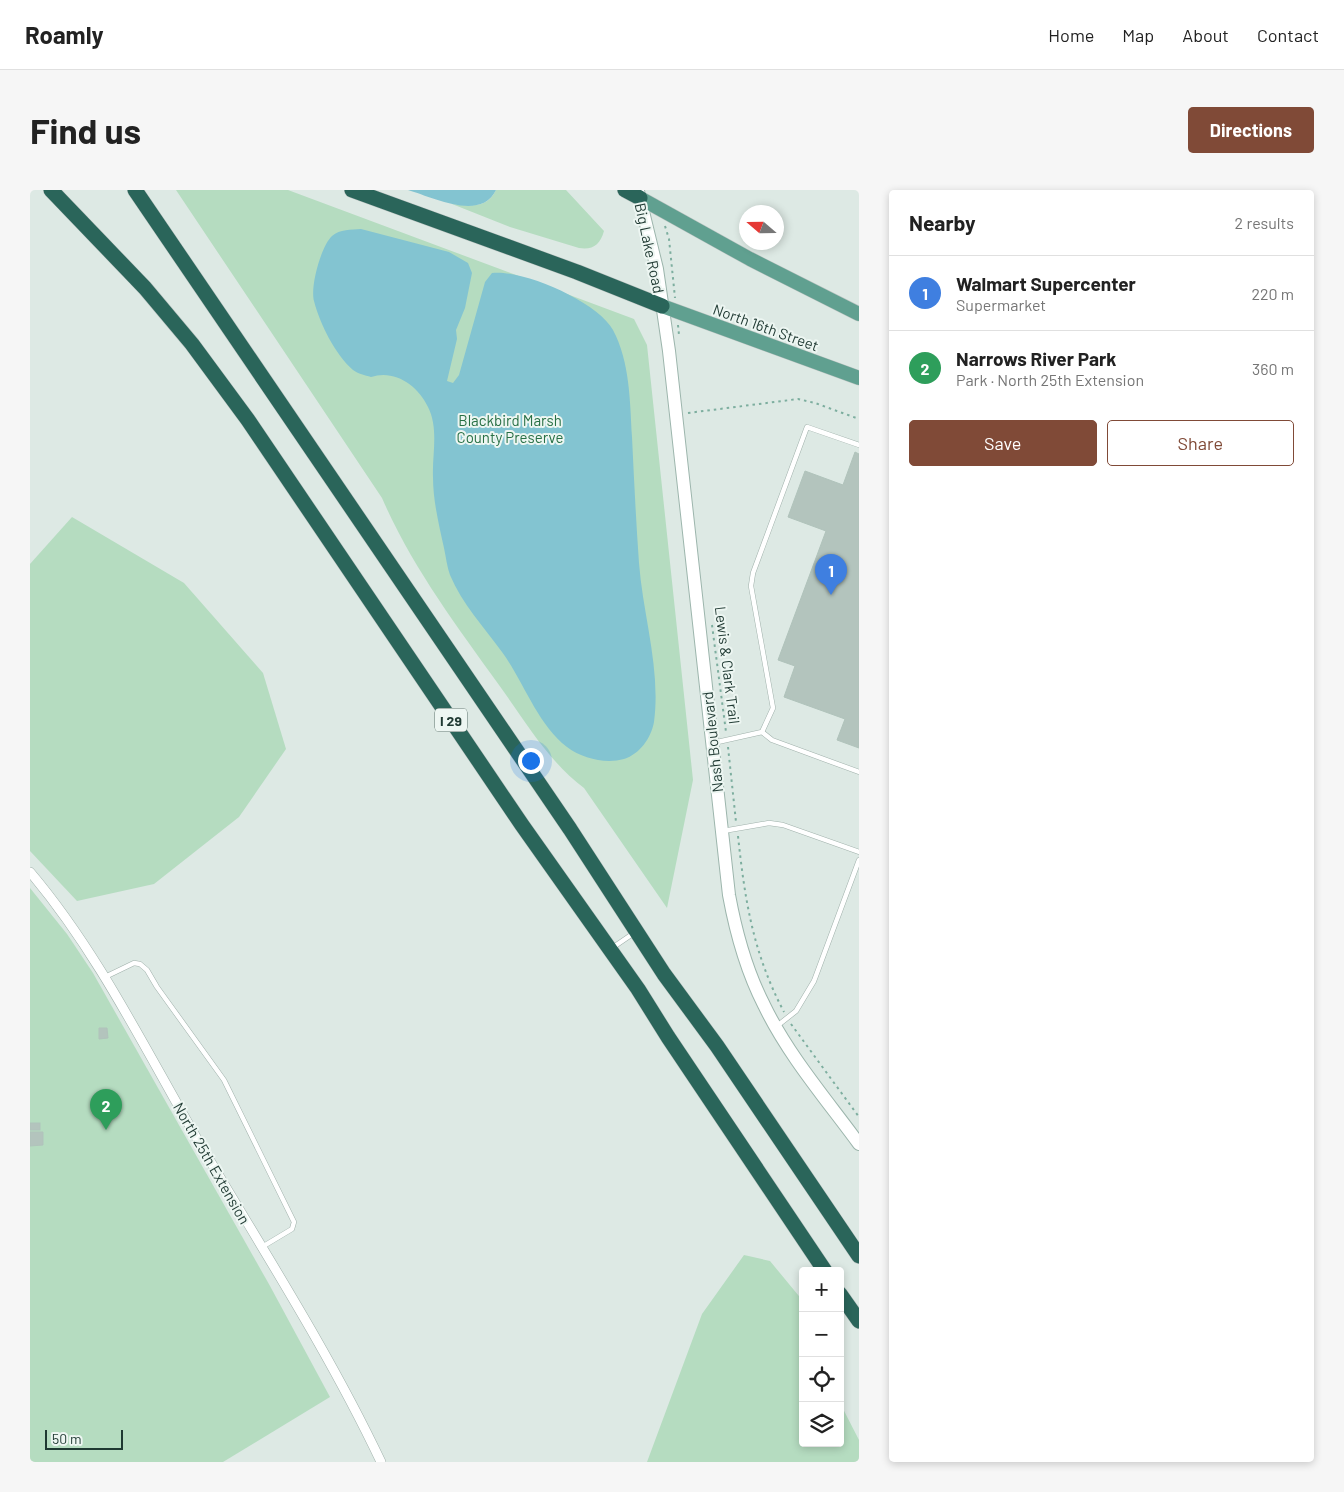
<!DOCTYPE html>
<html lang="en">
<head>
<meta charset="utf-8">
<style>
	:root { --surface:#fff; --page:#f6f6f6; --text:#222; --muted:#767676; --line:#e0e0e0; --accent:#804a37 }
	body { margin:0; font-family:Barlow,sans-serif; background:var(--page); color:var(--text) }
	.controls { position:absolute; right:15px; bottom:15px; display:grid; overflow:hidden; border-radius:5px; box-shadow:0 2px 8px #0003 }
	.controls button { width:45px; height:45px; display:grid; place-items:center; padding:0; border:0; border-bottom:1px solid var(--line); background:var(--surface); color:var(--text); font:25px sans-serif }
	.compass { position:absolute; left:709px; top:15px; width:45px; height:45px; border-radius:50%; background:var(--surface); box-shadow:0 2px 8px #0003; rotate:290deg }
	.scale { position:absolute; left:15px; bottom:12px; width:78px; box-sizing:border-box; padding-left:5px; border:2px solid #1f3932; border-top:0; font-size:14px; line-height:18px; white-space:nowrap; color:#1f3932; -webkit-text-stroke:4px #edf6f2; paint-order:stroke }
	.you { position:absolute; left:500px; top:570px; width:18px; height:18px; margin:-12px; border:4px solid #fff; border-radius:50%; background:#1a73e8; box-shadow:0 0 0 8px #1a73e833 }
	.badge { display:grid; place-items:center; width:32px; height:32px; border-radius:50%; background:var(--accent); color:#fff; font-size:16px; font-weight:700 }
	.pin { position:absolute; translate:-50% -41px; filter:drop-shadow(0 1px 2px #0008) }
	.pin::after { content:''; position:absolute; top:26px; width:18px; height:15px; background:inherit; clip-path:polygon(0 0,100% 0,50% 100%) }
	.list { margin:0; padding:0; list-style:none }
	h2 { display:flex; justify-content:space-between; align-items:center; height:65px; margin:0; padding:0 20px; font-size:21px }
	h2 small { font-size:16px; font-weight:400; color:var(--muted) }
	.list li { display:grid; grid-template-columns:32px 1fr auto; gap:15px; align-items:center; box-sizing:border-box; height:75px; padding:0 20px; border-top:1px solid var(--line) }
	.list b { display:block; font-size:19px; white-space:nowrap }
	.list p { margin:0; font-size:16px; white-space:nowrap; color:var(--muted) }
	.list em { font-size:16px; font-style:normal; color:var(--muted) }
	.actions { display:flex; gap:10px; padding:15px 20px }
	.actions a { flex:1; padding:11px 0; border:1px solid var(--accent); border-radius:5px; text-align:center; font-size:18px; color:var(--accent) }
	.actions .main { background:var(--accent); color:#fff }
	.icon { flex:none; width:28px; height:28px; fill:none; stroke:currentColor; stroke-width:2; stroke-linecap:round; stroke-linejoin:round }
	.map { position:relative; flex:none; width:829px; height:1272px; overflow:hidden; border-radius:5px }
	header { display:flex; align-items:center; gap:30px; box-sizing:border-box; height:70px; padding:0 25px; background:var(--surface); border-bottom:1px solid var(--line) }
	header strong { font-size:24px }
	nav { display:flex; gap:28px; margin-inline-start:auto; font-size:18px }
	.intro { display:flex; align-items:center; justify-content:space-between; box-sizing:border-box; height:120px; padding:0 30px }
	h1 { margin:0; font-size:35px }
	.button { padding:12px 22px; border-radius:5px; background:var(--accent); color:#fff; font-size:18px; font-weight:700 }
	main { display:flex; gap:30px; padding:0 30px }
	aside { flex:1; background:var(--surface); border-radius:5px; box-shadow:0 2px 8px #0003 }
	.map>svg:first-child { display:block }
	.green { fill:#b5dcc0 }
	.water { fill:#83c4d1 }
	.building { fill:#b3c4bd; stroke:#b0c3bb }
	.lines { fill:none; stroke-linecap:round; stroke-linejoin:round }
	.lane-casing { stroke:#a0b1ab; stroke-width:5.5 }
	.street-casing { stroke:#a0b1ab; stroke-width:10 }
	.secondary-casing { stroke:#9cb5ac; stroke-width:14 }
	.primary-casing { stroke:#bcc4c2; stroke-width:15 }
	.highway-casing { stroke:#bcc4c2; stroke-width:16 }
	.path { stroke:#7dae9f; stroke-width:2; stroke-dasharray:2.5 4; stroke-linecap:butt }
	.lane { stroke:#fff; stroke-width:4.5 }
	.street { stroke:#fff; stroke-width:9 }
	.secondary { stroke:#fff; stroke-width:12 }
	.primary { stroke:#60a090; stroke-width:14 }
	.highway { stroke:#2a655a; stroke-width:15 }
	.labels { text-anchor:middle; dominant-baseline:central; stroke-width:4; stroke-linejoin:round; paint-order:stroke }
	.shield { fill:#edf6f2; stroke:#5d726c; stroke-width:1 }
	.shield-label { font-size:14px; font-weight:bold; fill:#1f3932 }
	.street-label { font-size:15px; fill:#1f3932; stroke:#edf6f2 }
	.park-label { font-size:15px; fill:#287045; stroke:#edf6f2 }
</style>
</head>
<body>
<header>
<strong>Roamly</strong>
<nav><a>Home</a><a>Map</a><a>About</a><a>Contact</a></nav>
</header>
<div class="intro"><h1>Find us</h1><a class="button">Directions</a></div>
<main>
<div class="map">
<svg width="829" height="1272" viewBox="0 0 829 1272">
	<rect width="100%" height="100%" fill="#dde9e4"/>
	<!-- green -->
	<g class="green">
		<path d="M146,0H258L604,129L617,155L663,590L637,718L554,598C518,571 495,531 469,495C426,435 382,377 352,308Z"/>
		<path d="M466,0H536L574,41C570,55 563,60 549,58L480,37L422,14C439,16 457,19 466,0Z"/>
		<polygon points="42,327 154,393 233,483 256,559 209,627 124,694 47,711 0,661 0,374"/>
		<polygon points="0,698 37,744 63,783 240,1096 300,1207 193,1272 0,1272"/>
		<polygon points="714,1065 740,1071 773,1111 773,1253 810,1253 810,1213 829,1250 829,1272 617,1272 672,1124"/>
	</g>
	<!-- water -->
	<g class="water">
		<path d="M378,0H466C451,32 402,7 378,0Z"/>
		<path d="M331,39L419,62L438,73L442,83L435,118L426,140L427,149L417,191L423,193L429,185L455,92L462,83C493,79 568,112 583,140C600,172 600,211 602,247C604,289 606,331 609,373C613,426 631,479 624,532C621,548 610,564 594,569C576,574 553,569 537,557C507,534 494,492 472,462C454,437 432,414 420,385C417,377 416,367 414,358C409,335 403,311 403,287C402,264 409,239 398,217C388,195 364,179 341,187C335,185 328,184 323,180C305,164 290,134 284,111C280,97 291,56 302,46C310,39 321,40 331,39Z"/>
	</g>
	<!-- building -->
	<g class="building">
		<polygon points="825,262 829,264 829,558 807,550 815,529 754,507 765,476 748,470 796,341 758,327 775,281 813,295"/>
		<polygon points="69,838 77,838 78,848 69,849"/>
		<rect x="0" y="933" width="10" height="7"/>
		<polygon points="0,942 13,942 13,955 0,956"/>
	</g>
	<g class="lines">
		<!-- lane casing -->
		<g class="lane-casing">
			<g id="lane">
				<polyline points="732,542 743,518 721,396 723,383 777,237 829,255"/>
				<polyline points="683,553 732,542 742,550 829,582"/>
				<polyline points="693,641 739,633 753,635 829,662"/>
				<polyline points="582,758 604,743"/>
				<polyline points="75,787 104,773 110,774 117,780 127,797 194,890 264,1032 262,1039 232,1057"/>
				<polyline points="747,836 766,821 784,791 829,670"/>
			</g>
		</g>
		<!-- street casing -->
		<g class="street-casing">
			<path id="street" d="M0,682C67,761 114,857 166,947C229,1054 298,1160 351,1272"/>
		</g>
		<!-- secondary casing -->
		<g class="secondary-casing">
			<path id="secondary" d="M608,1L627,79L639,161L699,705C706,743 716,780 734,815C758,865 796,909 829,954"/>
		</g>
		<!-- primary casing -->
		<g class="primary-casing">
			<g id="primary">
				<polyline points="610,8 720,69 829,124"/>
				<polyline points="632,116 829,188"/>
			</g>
		</g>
		<!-- highway casing -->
		<g class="highway-casing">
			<g id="highway">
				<polyline points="21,0 115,98 162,154 218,230 492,635 608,799 638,847 795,1081"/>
				<polyline points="105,0 540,639 634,784 687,856 829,1066"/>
				<polyline points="322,0 547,82 632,116"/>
				<polyline points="595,0 610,8"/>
				<polyline points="810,1104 829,1131"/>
			</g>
		</g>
		<!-- path -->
		<g class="path">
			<polyline points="635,36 639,49 645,108"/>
			<polyline points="648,135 649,145"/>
			<polyline points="658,223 768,209 785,213 829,229"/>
			<polyline points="682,435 696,542"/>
			<polyline points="698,557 706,632"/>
			<path d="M708,646C715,711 723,763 754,822"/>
			<polyline points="761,834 829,927"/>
		</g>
		<!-- lane -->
		<use href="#lane" class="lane"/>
		<!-- street -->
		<use href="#street" class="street"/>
		<!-- secondary -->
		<use href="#secondary" class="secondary"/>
		<!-- primary -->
		<use href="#primary" class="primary"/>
		<!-- highway -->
		<use href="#highway" class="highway"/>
	</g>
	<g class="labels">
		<!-- shield labels -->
		<rect class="shield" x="405" y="518.5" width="32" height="23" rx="4"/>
		<g class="shield-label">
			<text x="421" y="530">I 29</text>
		</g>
		<!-- street labels -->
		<g class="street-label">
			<text transform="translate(620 58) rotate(78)">Big Lake Road</text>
			<text transform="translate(736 137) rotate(20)">North 16th Street</text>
			<text transform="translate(698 475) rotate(83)">Lewis &amp; Clark Trail</text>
			<text transform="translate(682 552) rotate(-96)">Nash Boulevard</text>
			<text transform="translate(182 973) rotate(60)">North 25th Extension</text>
		</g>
		<!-- park labels -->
		<g class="park-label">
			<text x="480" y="230">Blackbird Marsh<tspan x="480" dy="17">County Preserve</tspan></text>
		</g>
	</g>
</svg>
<div class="controls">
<button>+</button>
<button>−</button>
<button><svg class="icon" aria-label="locate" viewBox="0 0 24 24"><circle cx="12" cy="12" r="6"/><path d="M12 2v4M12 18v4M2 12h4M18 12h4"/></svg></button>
<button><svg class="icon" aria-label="layers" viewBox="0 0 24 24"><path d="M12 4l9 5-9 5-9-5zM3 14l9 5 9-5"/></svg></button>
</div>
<svg class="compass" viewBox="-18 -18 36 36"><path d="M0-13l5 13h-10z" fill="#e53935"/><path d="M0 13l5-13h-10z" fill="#767676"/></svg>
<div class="scale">50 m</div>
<div class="you"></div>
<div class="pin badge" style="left:801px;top:405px;background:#3f7fe0">1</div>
<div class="pin badge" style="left:76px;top:940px;background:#2e9e5b">2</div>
</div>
<aside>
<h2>Nearby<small>2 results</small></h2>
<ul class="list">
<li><span class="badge" style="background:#3f7fe0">1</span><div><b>Walmart Supercenter</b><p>Supermarket</p></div><em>220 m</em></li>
<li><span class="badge" style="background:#2e9e5b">2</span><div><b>Narrows River Park</b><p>Park · North 25th Extension</p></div><em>360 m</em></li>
</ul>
<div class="actions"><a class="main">Save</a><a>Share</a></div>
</aside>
</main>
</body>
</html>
